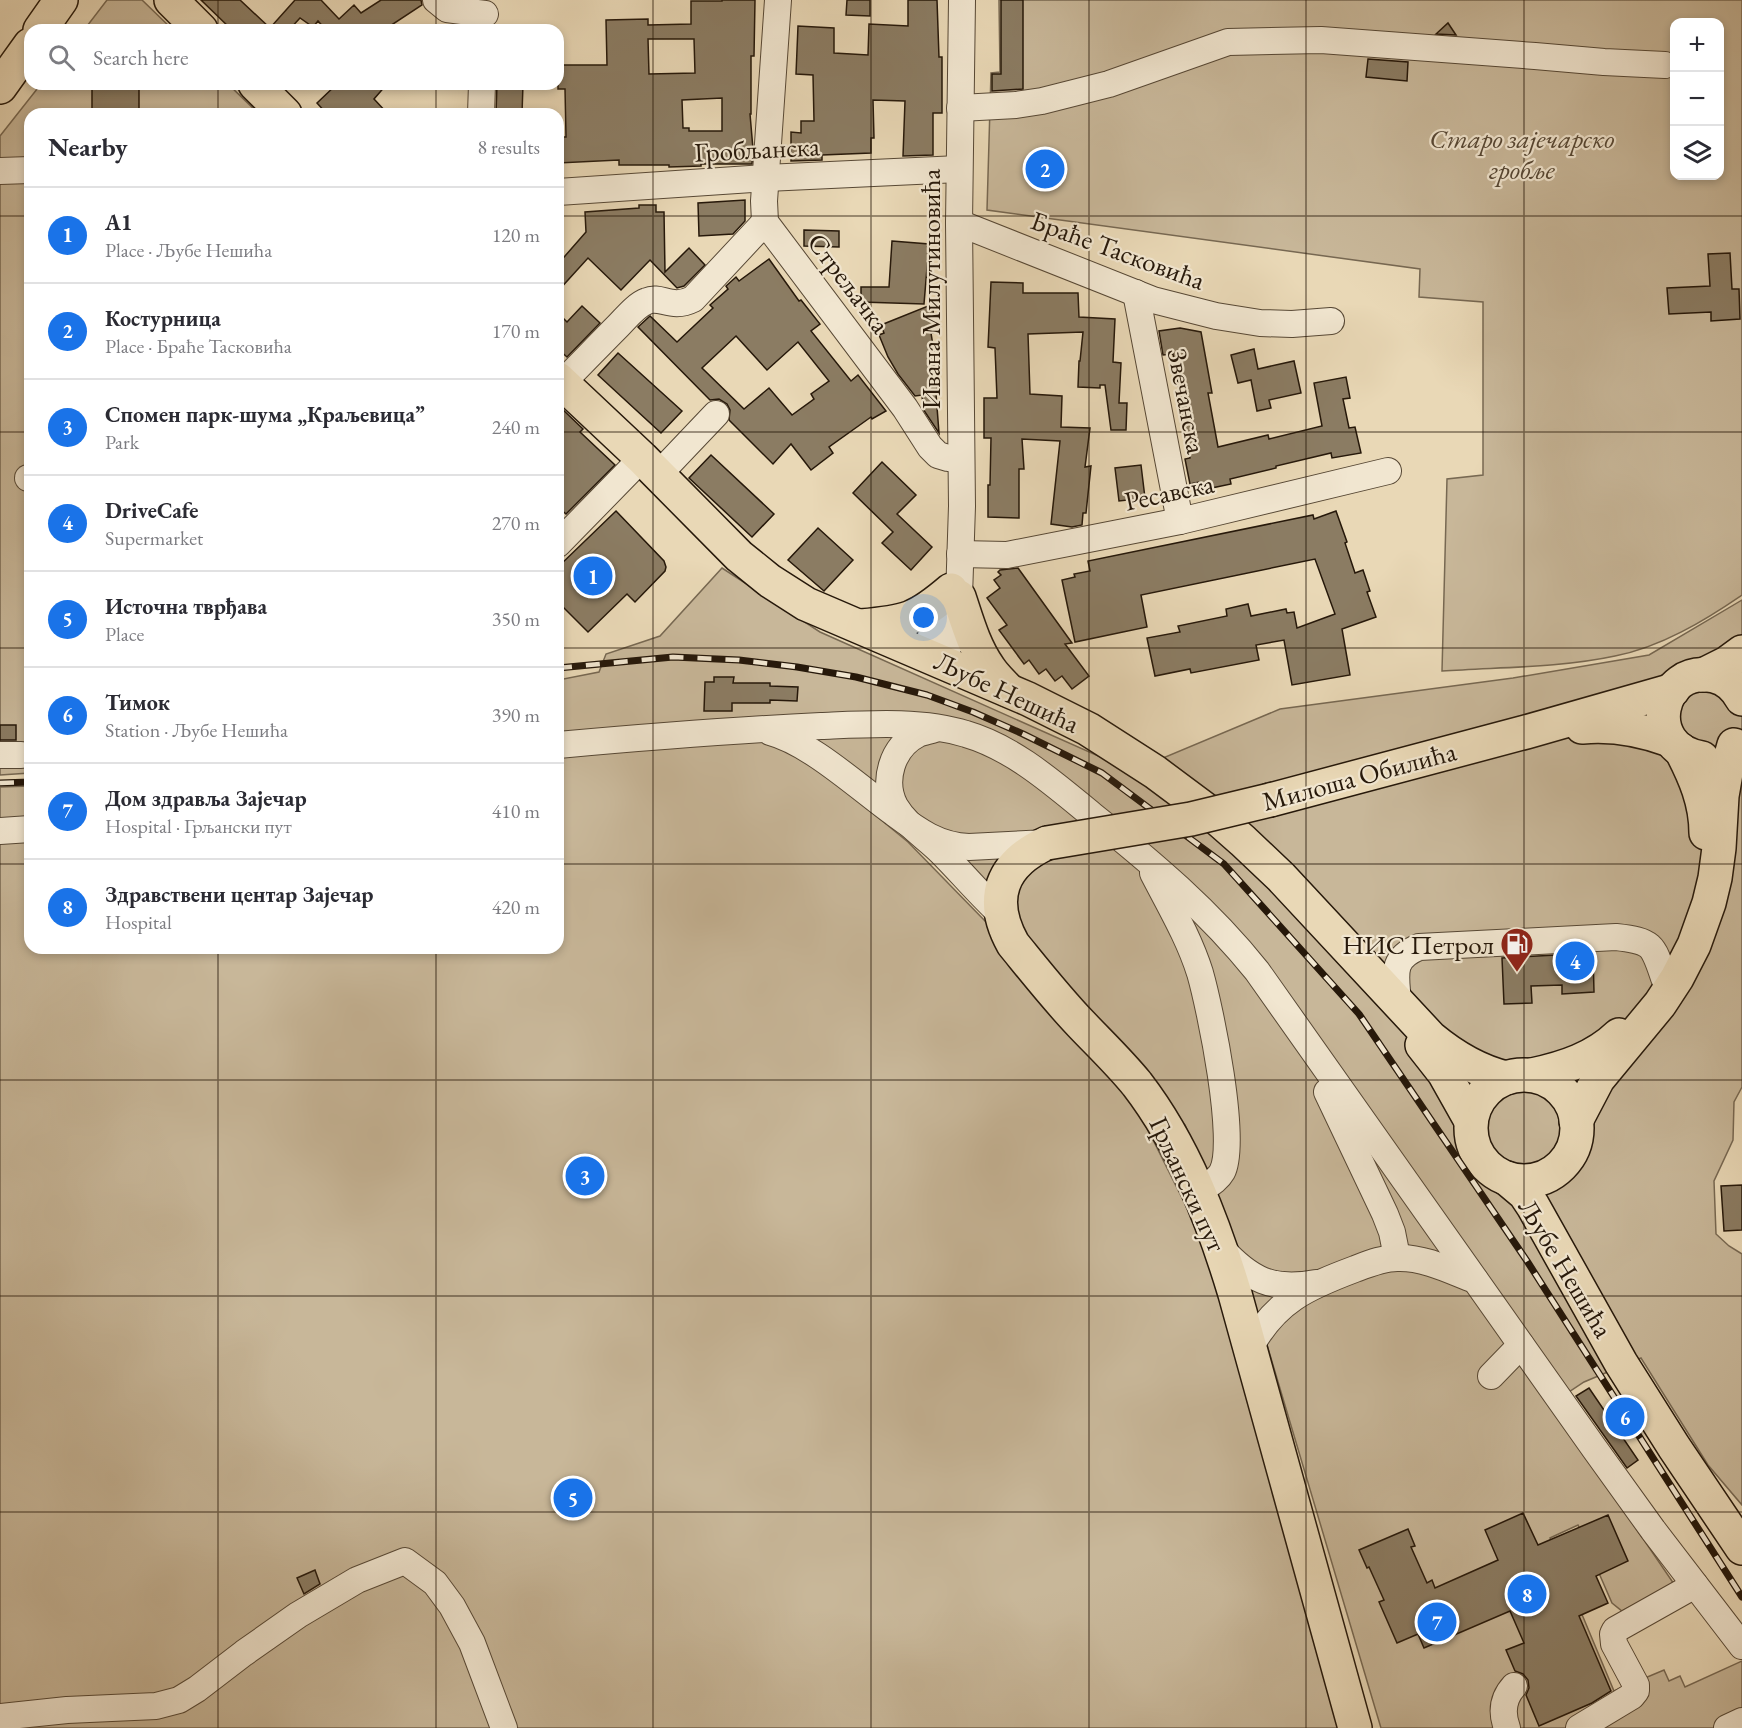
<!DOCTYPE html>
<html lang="en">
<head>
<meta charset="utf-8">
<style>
	:root { --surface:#fff; --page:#f2f2f3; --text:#2b2b33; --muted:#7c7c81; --line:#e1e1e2; --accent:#1a73e8 }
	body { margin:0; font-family:"EB Garamond",serif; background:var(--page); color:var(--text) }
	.controls { position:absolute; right:18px; top:18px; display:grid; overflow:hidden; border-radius:12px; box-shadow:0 3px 9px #0003 }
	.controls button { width:54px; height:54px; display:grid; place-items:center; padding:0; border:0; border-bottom:2px solid var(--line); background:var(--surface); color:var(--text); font:30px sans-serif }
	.you { position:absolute; left:924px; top:618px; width:21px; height:21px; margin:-15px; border:4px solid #fff; border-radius:50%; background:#1a73e8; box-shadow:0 0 0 9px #1a73e833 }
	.badge { display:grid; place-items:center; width:39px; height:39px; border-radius:50%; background:var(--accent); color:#fff; font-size:20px; font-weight:700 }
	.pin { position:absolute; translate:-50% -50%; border:3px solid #fff; box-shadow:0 2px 6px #0006 }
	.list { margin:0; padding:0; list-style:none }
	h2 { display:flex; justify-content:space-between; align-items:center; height:78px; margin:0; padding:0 24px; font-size:26px }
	h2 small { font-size:20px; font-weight:400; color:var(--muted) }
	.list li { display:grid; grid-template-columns:39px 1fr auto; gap:18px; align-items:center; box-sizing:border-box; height:96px; padding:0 24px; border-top:2px solid var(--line) }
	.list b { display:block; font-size:22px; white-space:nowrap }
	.list p { margin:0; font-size:20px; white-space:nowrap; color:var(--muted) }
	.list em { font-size:20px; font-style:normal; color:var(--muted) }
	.icon { flex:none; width:33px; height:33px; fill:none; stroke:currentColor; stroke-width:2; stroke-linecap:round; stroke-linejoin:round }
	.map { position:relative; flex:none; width:1742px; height:1728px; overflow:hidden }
	.search { position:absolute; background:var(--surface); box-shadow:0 3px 9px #0003; left:24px; top:24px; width:540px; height:66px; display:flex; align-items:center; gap:15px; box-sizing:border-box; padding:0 21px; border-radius:18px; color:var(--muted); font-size:22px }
	.panel { position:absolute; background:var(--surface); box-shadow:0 3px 9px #0003; left:24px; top:108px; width:540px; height:846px; border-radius:18px }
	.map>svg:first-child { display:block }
	.green { fill:#c8b799; stroke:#776852; stroke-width:1.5; fill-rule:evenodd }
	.building { fill:#8b7c63; stroke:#26180a; stroke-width:1.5; fill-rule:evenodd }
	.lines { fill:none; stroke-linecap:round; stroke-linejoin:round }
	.minor-casing { stroke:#574835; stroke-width:28 }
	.major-casing { stroke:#26180a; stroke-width:36 }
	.minor { stroke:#f1e6d0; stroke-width:26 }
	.major { stroke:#e9d8b6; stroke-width:33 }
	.rail-casing { stroke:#26180a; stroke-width:7 }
	.rail { stroke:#f1e6d0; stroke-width:4.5; stroke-dasharray:14; stroke-linecap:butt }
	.major-bridge-casing { stroke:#26180a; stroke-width:36; stroke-linecap:butt }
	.major-bridge { stroke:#e9d8b6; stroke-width:33 }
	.grid { fill:none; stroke:#26180a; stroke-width:1.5; stroke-opacity:0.55 }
	.labels { text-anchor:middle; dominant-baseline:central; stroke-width:4.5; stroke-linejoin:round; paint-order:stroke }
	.park-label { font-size:27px; font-style:italic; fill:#574835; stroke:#f1e6d0 }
	.street-label { font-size:27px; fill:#26180a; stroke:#f1e6d0 }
	.poi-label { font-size:27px; fill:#26180a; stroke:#f1e6d0; text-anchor:end }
</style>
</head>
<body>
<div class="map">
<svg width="1742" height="1728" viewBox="0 0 1742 1728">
	<rect width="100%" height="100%" fill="#e9d8b6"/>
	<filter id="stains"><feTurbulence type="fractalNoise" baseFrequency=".00333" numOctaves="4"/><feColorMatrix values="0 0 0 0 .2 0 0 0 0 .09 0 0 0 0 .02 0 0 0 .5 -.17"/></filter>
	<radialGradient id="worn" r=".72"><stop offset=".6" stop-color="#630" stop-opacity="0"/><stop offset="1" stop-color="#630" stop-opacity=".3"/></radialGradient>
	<!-- green -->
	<g class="green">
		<polygon points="107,0 142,0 173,30 84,30"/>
		<path d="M999,0H1742V595C1704,621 1661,647 1615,656C1559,668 1499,667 1442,671L1447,479L1483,475V302L1419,297L1420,269L987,210L991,73L1000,72ZM1674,22H1720V176H1674Z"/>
		<polygon points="41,84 228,84 259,114 30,114 30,773 0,775 0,136"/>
		<polygon points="722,568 820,632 1132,771 1280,709 1513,678 1649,655 1742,600 1742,1087 1734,1102 1733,1140 1714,1181 1716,1234 1729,1246 1742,1254 1742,1505 1708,1465 1641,1358 1584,1382 1551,1404 1674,1584 1622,1611 1612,1603 1578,1525 1550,1538 1614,1691 1664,1670 1669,1681 1680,1676 1685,1687 1742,1661 1742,1728 1381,1728 1240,1254 1185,1125 871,785 820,770 908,842 986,922 1138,1110 1204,1242 1342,1728 0,1728 0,787 30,786 30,948 558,948 558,680 599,672 606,654 660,636"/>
	</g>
	<!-- building -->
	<g class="building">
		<polygon points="201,0 240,0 270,28 295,0 321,0 339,19 354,5 361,13 381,0 421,0 422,5 384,30 326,30 318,21 313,27 300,18 289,30 232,30"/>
		<path d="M722,0H755L754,56H751V114H750L753,149L752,164H701V166L669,167V165H619V160L558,163V137H566L565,89H558V65H607L606,20L648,19V25L691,24V1H722ZM648,39H694L695,73L649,74ZM722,98V131H689V128H683L682,100Z"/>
		<polygon points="847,0 870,0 870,16 846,15"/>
		<polygon points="908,0 937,0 939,57 942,57 942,113 933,113 933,155 903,156 905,101 873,100 874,138 871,138 871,153 822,155 822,160 791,161 791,132 801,133 801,121 814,121 813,75 796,74 798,26 834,28 834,53 868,55 869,24 908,26"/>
		<polygon points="1001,0 1023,0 1023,89 992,91 992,74 1001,74"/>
		<polygon points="1448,23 1456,35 1436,34"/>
		<polygon points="1368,59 1408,62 1407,81 1366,77"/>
		<rect x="92" y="84" width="47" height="30"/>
		<polygon points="337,84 387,84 374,99 388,114 327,114 317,103"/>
		<polygon points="497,84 523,84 522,114 496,114"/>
		<polygon points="745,200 745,221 733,234 699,236 698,203"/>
		<polygon points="639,205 656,205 656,212 664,212 665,272 689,248 705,265 684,286 677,288 650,260 621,290 588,258 558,291 558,264 586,232 585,212 639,208"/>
		<polygon points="804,230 839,231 839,247 804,246"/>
		<polygon points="892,241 929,244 924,304 861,302 861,287 889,287"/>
		<polygon points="1730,253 1732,289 1739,289 1740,319 1711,321 1711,312 1669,314 1667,288 1710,286 1708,254"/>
		<path d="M769,259L799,301L801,300L820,324L811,331L851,381L858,375L886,411L872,419L871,417L829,447L833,453L811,470L791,444L773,464L729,420L730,410L727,404L719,399L710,400L638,327L650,316L677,342L713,308L710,305L728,289L726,286L736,277L739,281ZM736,336L767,370L798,342L829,381L811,394L814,399L792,415L769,388L744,409L702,368Z"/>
		<polygon points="991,282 1023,283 1023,293 1078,293 1079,317 1115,319 1113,362 1121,363 1119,403 1127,403 1126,430 1111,430 1105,385 1100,385 1100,388 1078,387 1079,361 1080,361 1083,332 1028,334 1030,394 1062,396 1061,427 1090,428 1085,467 1091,466 1086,513 1083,513 1082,525 1072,527 1051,524 1060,441 1022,439 1024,469 1019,469 1019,518 988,517 988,485 990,485 991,438 984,438 984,398 997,398 995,348 988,347"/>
		<polygon points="933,304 934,333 931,333 935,358 933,358 938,393 936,394 939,433 923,409 922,395 915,396 898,374 888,357 879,335 884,333 881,325"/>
		<polygon points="582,306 600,323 567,357 558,349 558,313 567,322"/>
		<polygon points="1180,328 1201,332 1212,393 1208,393 1218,447 1268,435 1269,439 1322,426 1314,383 1346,377 1350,398 1343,399 1349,428 1355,427 1361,453 1332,458 1331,453 1276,466 1276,468 1230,479 1231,484 1202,490 1200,482 1190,484 1185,459 1190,458 1173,354 1163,355 1159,331"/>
		<polygon points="1254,349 1258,369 1294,361 1301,393 1269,400 1271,408 1257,411 1251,380 1238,383 1231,355"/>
		<polygon points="618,353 682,411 661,433 598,375"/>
		<polygon points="558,405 583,429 580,432 615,465 566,514 558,507"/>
		<polygon points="711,455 774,514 752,537 689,478"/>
		<polygon points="882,462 916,495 897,514 932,547 911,570 882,543 893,532 853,493"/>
		<polygon points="1141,465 1145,498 1119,501 1115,468"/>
		<polygon points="616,511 664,561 666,567 665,571 635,602 627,594 588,632 558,602 558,567"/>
		<polygon points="1336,511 1347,542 1345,543 1355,573 1363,570 1370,591 1367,592 1376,617 1342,629 1350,675 1292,685 1284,640 1256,645 1259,660 1191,673 1190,669 1155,676 1147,638 1180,632 1178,626 1227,616 1226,609 1248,604 1251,616 1286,609 1287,613 1294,612 1297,628 1335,614 1315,559 1141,595 1147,627 1075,642 1062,580 1075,577 1074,574 1090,571 1088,561 1313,515 1314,519"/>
		<polygon points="818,528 853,560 824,591 788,560"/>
		<polygon points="1018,568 1072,643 1065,644 1089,676 1072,689 1062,676 1055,681 1046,669 1039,674 1029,660 1024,664 999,630 1007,625 987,598 1000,588 994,580 1001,575 998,572 1000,570"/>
		<polygon points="714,677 734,677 733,683 770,683 770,686 798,687 797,701 770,700 770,703 732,703 732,711 704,711 705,682 714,682"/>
		<rect x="0" y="725" width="16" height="15"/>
		<polygon points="1593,953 1594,992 1562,994 1562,985 1531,986 1532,1003 1504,1004 1502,958"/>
		<polygon points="1742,1185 1742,1230 1724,1231 1721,1186"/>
		<polygon points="1589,1388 1638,1460 1627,1468 1576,1396"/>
		<polygon points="1523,1513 1538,1545 1608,1515 1628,1561 1596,1576 1608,1603 1579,1616 1611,1691 1592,1703 1539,1726 1526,1695 1529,1688 1528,1680 1523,1674 1515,1671 1506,1650 1524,1643 1510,1611 1424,1648 1418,1634 1397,1643 1379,1602 1384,1600 1369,1567 1367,1568 1359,1550 1408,1529 1415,1546 1411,1547 1427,1583 1432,1580 1435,1588 1498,1560 1485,1530"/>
		<polygon points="315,1570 320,1584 304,1594 297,1578"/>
	</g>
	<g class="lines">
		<!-- minor casing -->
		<g class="minor-casing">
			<g id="minor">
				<polyline points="436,0 447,9 485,14"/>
				<polyline points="778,0 764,201 765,222 905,408 930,447 938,455 948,458 961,460"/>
				<polyline points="960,108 1016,105 1042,101 1109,84 1228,42 1321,40 1535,56 1604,62 1665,65"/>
				<polyline points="481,114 482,84"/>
				<polyline points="0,171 30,170"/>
				<polyline points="558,192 766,178 959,169"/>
				<polyline points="959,223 1153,300 1216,316 1260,323 1292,324 1331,321"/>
				<polyline points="1136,293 1180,521"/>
				<path d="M562,383C581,364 599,345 618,326C626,318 636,305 647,301C661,295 671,310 693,299L765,222"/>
				<polyline points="658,475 716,414"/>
				<polyline points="28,478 30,478"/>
				<polyline points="558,544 642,458"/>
				<polyline points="960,554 1007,555 1180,521 1388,471"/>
				<path d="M931,657C927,633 936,613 949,593"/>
				<polyline points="937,660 942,655 952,641 959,612 959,597 962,506 959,223 962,0"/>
				<path d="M935,729C929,731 923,732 918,734C892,747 882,781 895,806C906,825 926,837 941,852C962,873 980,895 1002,915"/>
				<path d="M770,732C811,743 859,788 894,813C918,831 939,846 969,847L1047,843"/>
				<path d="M558,745C646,737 733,730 821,726C867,724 922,720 966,734C1014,748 1054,784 1092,815C1151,862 1209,911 1257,971L1594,1448L1653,1530L1742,1646"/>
				<polyline points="0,755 21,755"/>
				<polyline points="0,831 30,829"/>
				<path d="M1153,873C1170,906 1189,938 1200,973C1210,1008 1238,1142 1222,1172C1217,1181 1206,1186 1198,1192"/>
				<path d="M1398,1002C1396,975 1390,959 1419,947L1616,937C1652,941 1653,944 1664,978"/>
				<polyline points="1327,1092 1385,1214 1392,1232 1397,1257"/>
				<path d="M1221,1248C1250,1280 1272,1291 1316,1283"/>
				<path d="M1250,1348C1275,1301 1307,1287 1355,1269C1368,1264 1385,1257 1400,1258C1426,1258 1451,1271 1475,1280"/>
				<polyline points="1491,1376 1521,1345"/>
				<polyline points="0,1717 67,1710 156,1706 179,1700 197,1689 244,1653 298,1615 357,1580 405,1561 435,1583 452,1606 472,1643 504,1728"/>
				<path d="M1507,1728C1501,1712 1503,1698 1514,1686"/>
				<polyline points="1579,1728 1632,1696 1636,1691 1636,1685 1614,1644 1613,1634 1615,1630 1695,1585"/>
				<polyline points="1727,1728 1742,1721"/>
			</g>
		</g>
		<!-- major casing -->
		<g class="major-casing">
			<g id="major">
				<polyline points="171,0 201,30"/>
				<polyline points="40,30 61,0"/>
				<polyline points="255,84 285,114"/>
				<polyline points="0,87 30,45"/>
				<path d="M558,379L642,458L739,556L770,581L806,604L1028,699L1088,729L1155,772L1218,819L1243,841L1281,877L1431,1038C1454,1057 1477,1071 1506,1078"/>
				<path d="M959,597C967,621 974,647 989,668C994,676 1002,683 1008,690"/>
				<path d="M861,626C906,622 916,620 951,590"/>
				<polyline points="1703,675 1727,663 1742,652"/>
				<path d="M1582,727C1613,724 1640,729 1670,740"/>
				<path d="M1681,750C1695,777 1706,802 1706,833"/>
				<path d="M1702,758C1640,748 1659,663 1714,676C1727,679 1736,688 1742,699"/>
				<polyline points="1270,800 1526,732 1673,690"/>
				<path d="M1047,843C1001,864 988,899 1013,944C1035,971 1057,999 1081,1024C1100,1044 1120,1063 1137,1084C1184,1145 1213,1221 1235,1294L1355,1728"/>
				<polyline points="1422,1045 1444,1073 1471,1121"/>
				<circle cx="1524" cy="1128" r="53"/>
				<path d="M1532,1075C1565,1068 1595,1058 1619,1035"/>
				<polyline points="1576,1121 1598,1079 1660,1004 1677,978 1694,945 1709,903 1715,878 1719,848 1722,796 1726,773 1734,745"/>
				<polyline points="1506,1178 1525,1194 1533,1206 1621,1363 1674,1447 1742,1548"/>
			</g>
		</g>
		<!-- minor -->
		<use href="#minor" class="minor"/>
		<!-- major -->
		<use href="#major" class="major"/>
		<!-- rail casing -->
		<g class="rail-casing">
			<g id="rail">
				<polyline points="558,668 673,657 739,660 797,667 856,677 927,695 973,712 1023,734 1102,773 1224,864 1359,1014 1527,1261 1742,1597"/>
				<polyline points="0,783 30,782"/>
			</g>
		</g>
		<!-- rail -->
		<use href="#rail" class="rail"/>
		<!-- major-bridge casing -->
		<g class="major-bridge-casing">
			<polyline id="major-bridge" points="1047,843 1191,819 1270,800"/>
		</g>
		<!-- major-bridge -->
		<use href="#major-bridge" class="major-bridge"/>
	</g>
	<!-- grid -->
	<path class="grid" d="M218,0V30M436,0V30M653,0V1728M871,0V1728M1089,0V1728M1306,0V1728M1524,0V1728M218,84V114M436,84V114M0,216H30M558,216H1742M0,432H30M558,432H1742M0,648H30M558,648H1742M0,864H30M558,864H1742M218,948V1728M436,948V1728M0,1080H1742M0,1296H1742M0,1512H1742"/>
	<!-- icons -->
	<defs>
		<g id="fuel-pin" transform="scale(1.725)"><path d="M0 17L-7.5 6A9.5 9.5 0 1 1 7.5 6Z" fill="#8f2418" stroke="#f1e6d0"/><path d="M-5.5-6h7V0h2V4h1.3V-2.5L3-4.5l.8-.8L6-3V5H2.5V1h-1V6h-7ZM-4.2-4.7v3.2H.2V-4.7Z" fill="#fff"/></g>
	</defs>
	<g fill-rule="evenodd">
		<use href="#fuel-pin" x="1517" y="944"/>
	</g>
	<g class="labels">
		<!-- park labels -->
		<g class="park-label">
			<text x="1522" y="138">Старо зајечарско<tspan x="1522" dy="31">гробље</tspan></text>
		</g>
		<!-- street labels -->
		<g class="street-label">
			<text transform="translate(757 149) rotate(-3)">Гробљанска</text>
			<text transform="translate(1118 250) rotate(20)">Браће Тасковића</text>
			<text transform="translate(849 283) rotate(53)">Стрељачка</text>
			<text transform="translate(930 289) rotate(-90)">Ивана Милутиновића</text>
			<text transform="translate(1187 401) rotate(79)">Звечанска</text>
			<text transform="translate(1169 492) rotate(-12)">Ресавска</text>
			<text transform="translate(1007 692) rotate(25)">Љубе Нешића</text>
			<text transform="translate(1359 776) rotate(-15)">Милоша Обилића</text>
			<text transform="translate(1188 1184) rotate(65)">Грљански пут</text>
			<text transform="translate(1566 1268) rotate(59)">Љубе Нешића</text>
		</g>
		<!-- poi labels -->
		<g class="poi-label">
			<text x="1494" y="944">НИС Петрол</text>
		</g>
	</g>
	<rect width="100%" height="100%" filter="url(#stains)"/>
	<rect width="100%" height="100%" fill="url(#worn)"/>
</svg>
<div class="controls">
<button>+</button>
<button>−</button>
<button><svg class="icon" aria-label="layers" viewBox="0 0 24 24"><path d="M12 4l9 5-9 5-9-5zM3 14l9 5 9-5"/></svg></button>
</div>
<div class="you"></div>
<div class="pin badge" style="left:593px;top:576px">1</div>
<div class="pin badge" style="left:1045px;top:169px">2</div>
<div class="pin badge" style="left:585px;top:1176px">3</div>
<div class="pin badge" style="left:1575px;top:961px">4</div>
<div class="pin badge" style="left:573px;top:1498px">5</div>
<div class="pin badge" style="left:1625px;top:1417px">6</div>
<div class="pin badge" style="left:1437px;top:1622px">7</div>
<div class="pin badge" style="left:1527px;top:1594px">8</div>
<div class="search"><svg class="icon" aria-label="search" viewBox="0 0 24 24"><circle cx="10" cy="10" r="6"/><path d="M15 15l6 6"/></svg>Search here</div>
<section class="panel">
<h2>Nearby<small>8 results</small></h2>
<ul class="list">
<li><span class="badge">1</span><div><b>A1</b><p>Place · Љубе Нешића</p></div><em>120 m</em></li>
<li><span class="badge">2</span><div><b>Костурница</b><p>Place · Браће Тасковића</p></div><em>170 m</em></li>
<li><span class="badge">3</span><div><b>Спомен парк-шума „Краљевица”</b><p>Park</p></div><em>240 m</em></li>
<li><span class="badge">4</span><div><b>DriveCafe</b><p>Supermarket</p></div><em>270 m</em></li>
<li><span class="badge">5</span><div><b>Источна тврђава</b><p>Place</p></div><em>350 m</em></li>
<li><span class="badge">6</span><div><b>Тимок</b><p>Station · Љубе Нешића</p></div><em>390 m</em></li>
<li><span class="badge">7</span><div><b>Дом здравља Зајечар</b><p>Hospital · Грљански пут</p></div><em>410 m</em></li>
<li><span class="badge">8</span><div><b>Здравствени центар Зајечар</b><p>Hospital</p></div><em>420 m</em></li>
</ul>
</section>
</div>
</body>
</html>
